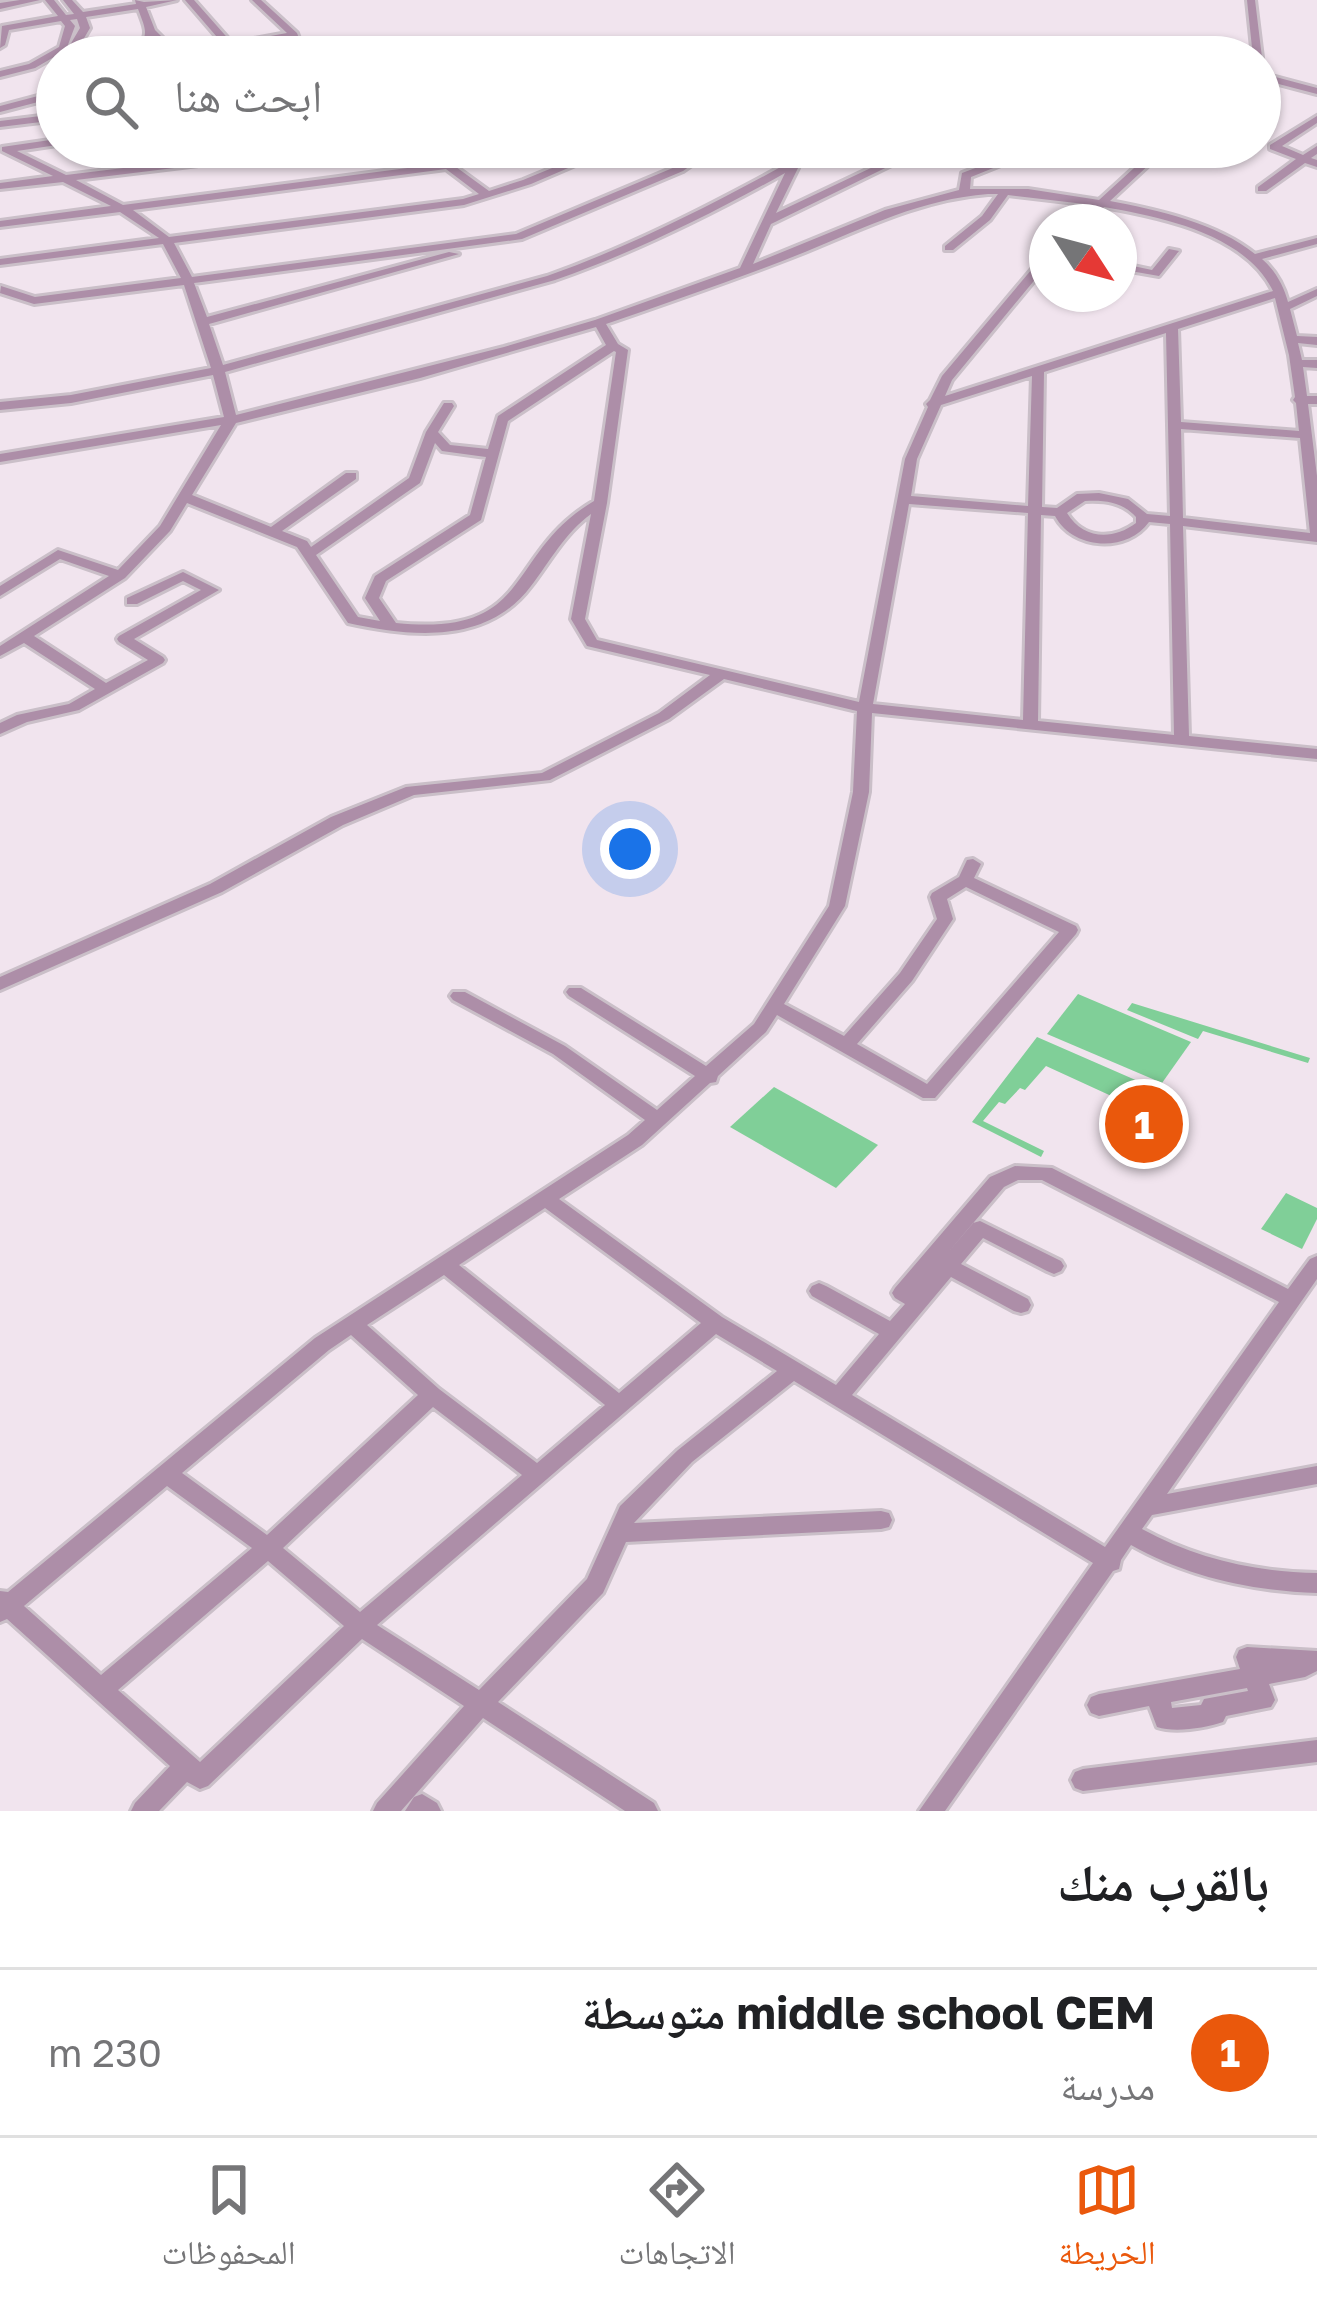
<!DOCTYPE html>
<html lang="ar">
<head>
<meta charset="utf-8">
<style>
	:root { --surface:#fff; --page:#f6f6f6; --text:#202124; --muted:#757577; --line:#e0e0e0; --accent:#ea580c }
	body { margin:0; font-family:"Golos Text","Noto Naskh Arabic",sans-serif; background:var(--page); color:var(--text); direction:rtl }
	.compass { position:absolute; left:1029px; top:204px; width:108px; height:108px; border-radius:50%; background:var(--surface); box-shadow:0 3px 9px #0004; rotate:126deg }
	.you { position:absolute; left:630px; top:849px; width:42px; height:42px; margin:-30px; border:9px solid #fff; border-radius:50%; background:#1a73e8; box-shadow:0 0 0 18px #1a73e833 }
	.badge { display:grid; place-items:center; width:78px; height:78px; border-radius:50%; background:var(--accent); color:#fff; font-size:39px; font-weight:700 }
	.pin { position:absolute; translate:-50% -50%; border:6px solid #fff; box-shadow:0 3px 12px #0006 }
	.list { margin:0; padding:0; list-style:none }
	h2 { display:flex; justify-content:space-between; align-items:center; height:156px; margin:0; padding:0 48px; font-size:51px }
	h2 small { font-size:39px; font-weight:400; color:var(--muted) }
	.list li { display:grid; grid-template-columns:78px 1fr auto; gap:36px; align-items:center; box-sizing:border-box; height:168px; padding:0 48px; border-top:3px solid var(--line) }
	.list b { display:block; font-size:45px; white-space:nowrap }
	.list p { margin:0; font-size:39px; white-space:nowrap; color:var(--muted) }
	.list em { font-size:39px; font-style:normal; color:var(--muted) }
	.icon { flex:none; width:66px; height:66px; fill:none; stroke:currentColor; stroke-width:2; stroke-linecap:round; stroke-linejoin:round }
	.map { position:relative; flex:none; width:1317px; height:1811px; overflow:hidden; direction:ltr }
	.search { position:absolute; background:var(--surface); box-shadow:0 3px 9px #0004; left:36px; right:36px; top:36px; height:132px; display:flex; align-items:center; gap:30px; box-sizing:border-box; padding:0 42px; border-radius:66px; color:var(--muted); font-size:45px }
	.sheet { height:324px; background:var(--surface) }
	nav { display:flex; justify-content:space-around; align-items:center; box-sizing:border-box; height:168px; border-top:3px solid var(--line); background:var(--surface); font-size:33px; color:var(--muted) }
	nav a { display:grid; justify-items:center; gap:6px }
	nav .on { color:var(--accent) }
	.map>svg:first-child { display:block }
	.green { fill:#80cf98 }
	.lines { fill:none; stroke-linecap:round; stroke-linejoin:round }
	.minor-casing { stroke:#cabfc8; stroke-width:6 }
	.minor { fill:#ad8ea8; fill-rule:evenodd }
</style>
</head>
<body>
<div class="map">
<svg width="1317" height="1811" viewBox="0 0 1317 1811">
	<rect width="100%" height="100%" fill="#f1e4ee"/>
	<!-- green -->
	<g class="green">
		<polygon points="1078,994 1191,1042 1162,1083 1047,1034"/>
		<polygon points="1132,1003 1310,1058 1308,1063 1203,1031 1198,1039 1127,1010"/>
		<polygon points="1037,1037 1147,1085 1131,1105 1046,1066 1025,1090 1020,1088 1005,1104 999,1102 983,1121 1044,1151 1041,1157 972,1122"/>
		<polygon points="774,1087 878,1145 836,1188 730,1127"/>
		<polygon points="1286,1193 1317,1208 1317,1219 1302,1249 1261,1229"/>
	</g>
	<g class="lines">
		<!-- minor casing -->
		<g class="minor-casing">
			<g id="minor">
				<polygon points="20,0 40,0 0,9 0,3"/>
				<path d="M45,0H54L66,15L74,14L63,0H72L83,12L136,4L135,0L144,2L177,0L146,7L155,30L177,52L223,44L185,0H194L232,43L287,33L252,0H261L297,33L306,57H296L290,38L236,48L244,57H234L227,49L172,57L154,39L140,57H130C149,35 148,35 138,9L86,17L90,28L73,57H63L80,28L77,19L70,20L75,26L66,50L35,68L0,77V71L29,64L59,47L65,26L61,21L9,30L5,45L0,48L2,26L58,16Z"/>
				<polygon points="1247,0 1255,0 1264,74 1317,88 1317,94 1260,79 1260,57 1253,57"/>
				<polygon points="57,91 57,97 0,112 0,106"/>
				<polygon points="57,114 57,120 0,127 0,121"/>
				<polygon points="1317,116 1317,123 1282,146 1303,155 1317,146 1317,154 1311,158 1317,160 1317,167 1305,163 1266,191 1258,191 1258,187 1296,159 1270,149 1270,145"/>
				<path d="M57,139V145L17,151L66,175L296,147H326L321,150L76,180L123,205L438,164L412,147H424L449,162L490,147H505L456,167L489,191L523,180L603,147H617L531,184L464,205L174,243L192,277L516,234L675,167L705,147H717L683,171L522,239L194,283L207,317L449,252L459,254L209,324L223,365L547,276C632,246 711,205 790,162L792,147H802L801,156L817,147H830L799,166L776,213L915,147H928L771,224L753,264L885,210L959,190L962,173L1031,147H1045L971,177L970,189H1028L1099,200L1157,147H1168L1110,201C1157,210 1217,223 1255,254L1317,238V244L1262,259C1276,271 1284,287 1288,302L1317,289V296L1290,309L1297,336L1317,337V345L1298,343L1302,360H1317V368L1303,367L1307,396H1317V404H1308L1317,476V542L1183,526L1189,736L1317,749V759L872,713L869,792L845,906L784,1004L844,1036L900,973L937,919L930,897L932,893L959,877L967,860L973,859L981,864L974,878L1076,926L1078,930L1076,934L935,1098H923L777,1015L766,1032L718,1076L716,1082L710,1083L642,1145L559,1199L722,1317L836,1385L879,1334L812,1296L809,1291L812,1286L819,1283L826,1286L890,1321L905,1304L895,1298L892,1293L895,1288L990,1177L1015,1166L1052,1168L1288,1289L1310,1259L1317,1256V1279L1167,1494L1317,1466V1484L1152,1515L1142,1529C1197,1559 1255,1572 1317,1573V1593C1252,1591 1188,1577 1131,1545L1121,1560L1119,1569L1113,1571L945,1811H919L1093,1563L794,1381L692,1462L634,1523L881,1511L889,1513L892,1520L889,1527L881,1529L626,1542L603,1593L498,1702L654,1803L658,1811H625L483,1718L401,1811H373L377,1803L464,1706L362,1639L208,1786L200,1789L187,1782L159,1811H131L135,1803L170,1766L7,1619L0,1622V1591L8,1592L315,1338L628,1135L645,1120L553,1054L453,1000L450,996L453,992H465L565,1046L657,1110L695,1076L569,996L566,992L569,988H581L706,1066L754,1024L829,906L853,792L857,711L724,679L669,719L550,780L414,795L343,825L222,892L0,990V977L210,884L331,817L406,787L542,773L659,713L710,675L587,646L571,619L591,514C564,534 551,560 531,586C487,645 411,637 348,623L297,547L187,503L170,531L125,578L34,636L106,683L148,660L119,642L117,639L119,636L201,590L183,581L137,604H127V598L183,572L219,590L134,639L163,657L165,660L163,663L79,710L27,722L0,734V723L17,715L69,704L95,689L24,643L0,656V646L109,576L60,559L0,596V586L58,550L118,570L160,526L221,425L0,462V454L224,417L213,375L71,403L0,410V402L71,395L211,368L184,285L34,304L0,293L1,286L35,297L181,278L163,244L0,265V259L159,238L120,212L0,227V221L111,206L63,182L0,189V183L53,176L2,151V147ZM446,169L479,194L463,199L169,237L133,210ZM785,173L740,268L595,320L504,347L236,415L225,372L555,280C635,252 710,215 785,173ZM988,194H998L982,216L945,246V250H953L990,220L1008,195L1093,205L1076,222H1087L1104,207C1162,217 1245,234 1273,291L945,396L952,380L1047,265V255L1043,256L942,376L930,400L926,404L928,407L905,459L859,702L597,640L585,619L607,503L628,350L618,344L606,324C672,301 740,278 805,252C866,227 922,199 988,194ZM1275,298L1289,355L1295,397L1293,400L1296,403L1299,431L1181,422L1178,329ZM596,327L606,345L498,416L488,449L450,445L438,432L454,406L452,403H444L426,432L409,478L311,547L307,541L282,531L356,479V473H346L271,527L192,495L236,423L420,378ZM1166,333L1170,516L1147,514L1128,499L1099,493L1077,494L1057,508L1042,507L1044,372ZM614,351L616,352L594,501C503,555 536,637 396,623L379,598L386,581L481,520L508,421ZM1032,376L1028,506L911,496L917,459L941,405ZM1181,429L1300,438L1310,533L1183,518ZM435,443L442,451L486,457L470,515L375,576L365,598L380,621L358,617L316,555L420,483ZM1085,501C1106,500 1122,502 1136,517V523C1112,541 1083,539 1067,513ZM909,504L1028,513L1023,720L873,704ZM1041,515L1055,516C1073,550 1127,553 1149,522L1170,524L1174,735L1038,721ZM966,887L1059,932L927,1084L857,1044L912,981L953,919L947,899ZM1018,1180H1042L1279,1302L1105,1547L852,1395L951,1277L1014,1311L1021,1313L1028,1311L1031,1305L1028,1299L961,1264L983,1238L1047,1271L1054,1274L1061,1271L1064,1266L1061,1261L980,1221L973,1223L945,1256L1004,1187ZM545,1208L701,1323L619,1393L459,1265ZM444,1275L605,1405L537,1463L439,1389L367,1325ZM716,1334L777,1371L678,1450L620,1506L587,1579L479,1690L377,1625ZM351,1335L418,1395L267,1535L182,1473L329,1350ZM433,1407L522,1475L360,1612L283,1548ZM167,1486L252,1548L101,1675L24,1606ZM268,1561L344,1626L200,1762L118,1690Z"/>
				<polygon points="1169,249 1179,251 1159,276 1119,269 1119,263 1152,270"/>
				<path d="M1247,1647L1317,1651V1671L1305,1677L1269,1684L1275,1700L1271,1707L1226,1716L1223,1722C1205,1728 1175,1733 1157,1727L1149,1706L1099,1716L1091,1713L1087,1705L1091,1697L1099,1694L1240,1669L1236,1657L1239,1650ZM1247,1688L1248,1691L1204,1699L1201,1705L1172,1708L1171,1702Z"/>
				<polygon points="1317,1740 1317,1762 1083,1791 1075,1788 1071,1780 1075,1772 1083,1769"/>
				<polygon points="422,1794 437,1803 441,1811 405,1811 414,1797"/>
			</g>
		</g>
		<!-- minor -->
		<use href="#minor" class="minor"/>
	</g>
</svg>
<svg class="compass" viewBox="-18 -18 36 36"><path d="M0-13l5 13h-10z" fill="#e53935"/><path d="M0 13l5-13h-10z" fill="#757577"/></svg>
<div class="you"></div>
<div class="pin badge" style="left:1144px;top:1124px">1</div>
<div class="search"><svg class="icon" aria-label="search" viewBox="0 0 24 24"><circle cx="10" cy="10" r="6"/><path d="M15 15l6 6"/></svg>ابحث هنا</div>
</div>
<section class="sheet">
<h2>بالقرب منك<small></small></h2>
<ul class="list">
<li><span class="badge">1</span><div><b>middle school CEM متوسطة</b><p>مدرسة</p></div><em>230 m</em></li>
</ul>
</section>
<nav>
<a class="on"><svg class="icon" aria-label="map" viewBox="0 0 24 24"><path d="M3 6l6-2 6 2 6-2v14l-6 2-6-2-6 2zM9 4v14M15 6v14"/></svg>الخريطة</a>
<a><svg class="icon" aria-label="directions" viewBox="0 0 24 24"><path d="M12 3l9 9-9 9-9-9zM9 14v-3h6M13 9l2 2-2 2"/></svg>الاتجاهات</a>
<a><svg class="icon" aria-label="saved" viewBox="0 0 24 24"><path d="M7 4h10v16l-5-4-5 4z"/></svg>المحفوظات</a>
</nav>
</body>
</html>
